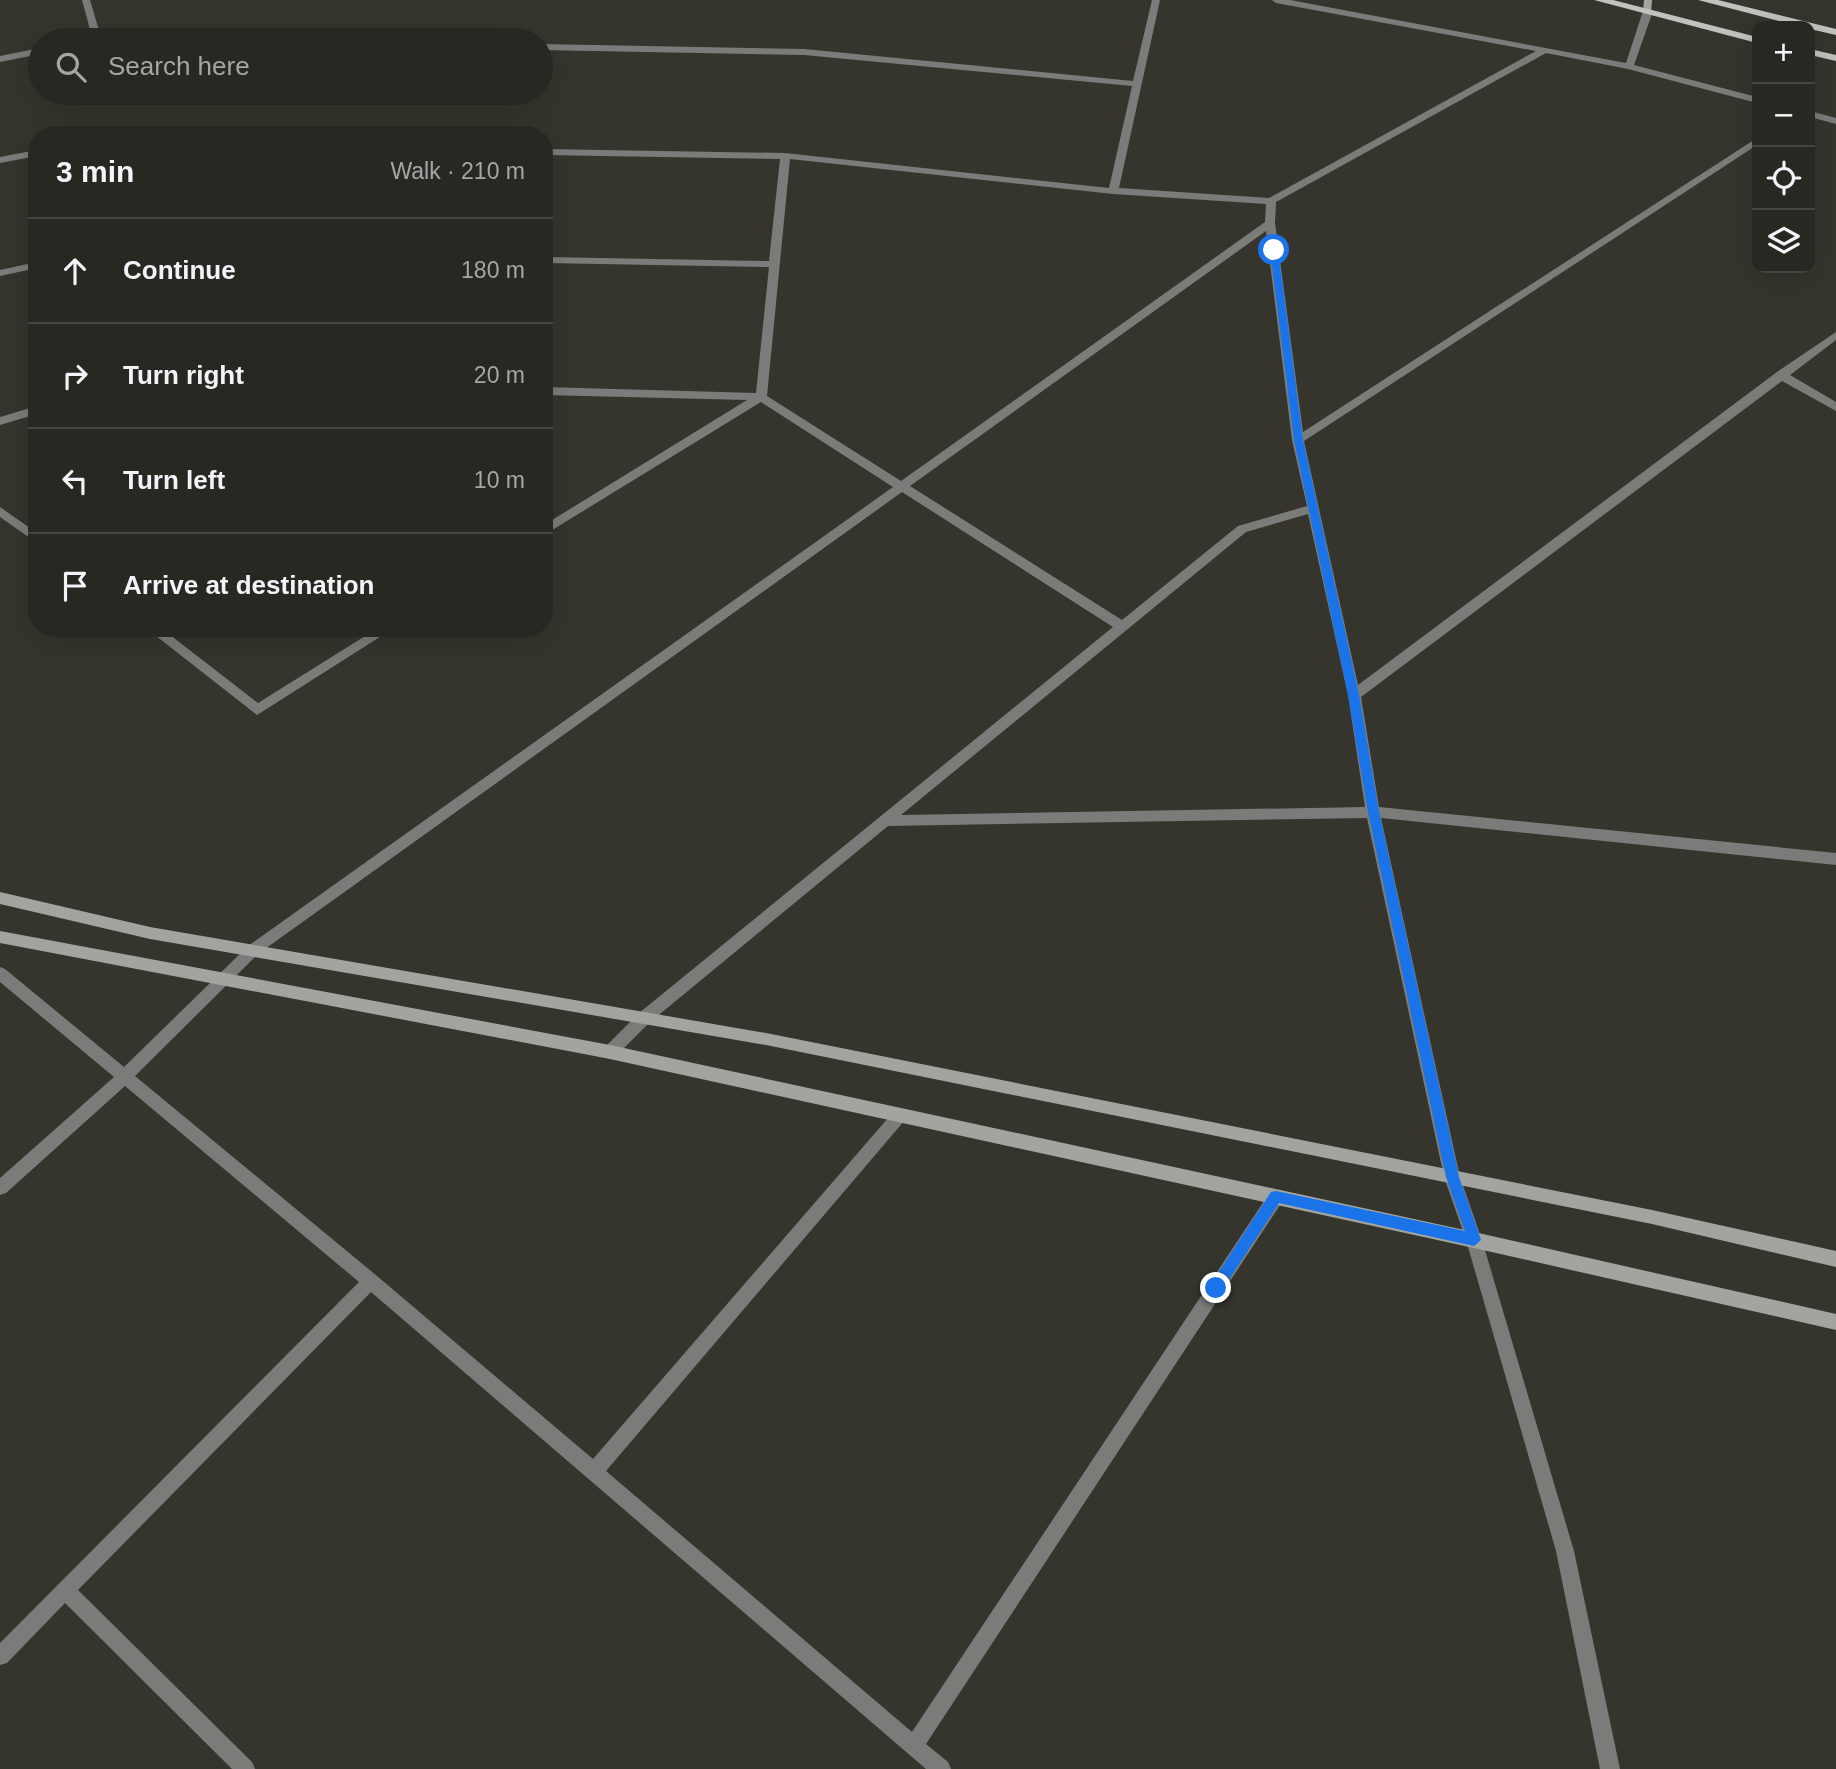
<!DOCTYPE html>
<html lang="en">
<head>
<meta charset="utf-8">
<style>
	:root { --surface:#282822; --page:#30302a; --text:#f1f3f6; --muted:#a5a6a5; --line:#444440 }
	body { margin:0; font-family:Arial,sans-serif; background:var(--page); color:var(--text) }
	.controls { position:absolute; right:21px; top:21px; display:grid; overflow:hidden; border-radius:14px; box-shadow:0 7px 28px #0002 }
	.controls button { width:63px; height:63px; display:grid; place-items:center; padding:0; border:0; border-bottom:2px solid var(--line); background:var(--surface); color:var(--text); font:35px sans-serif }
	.stop { position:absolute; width:21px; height:21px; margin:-16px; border:5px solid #1a73e8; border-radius:50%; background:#fff }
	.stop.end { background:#1a73e8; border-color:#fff; box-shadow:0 2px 7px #0008 }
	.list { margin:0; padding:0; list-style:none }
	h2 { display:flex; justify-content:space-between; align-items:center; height:91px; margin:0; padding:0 28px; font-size:30px }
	h2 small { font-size:23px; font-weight:400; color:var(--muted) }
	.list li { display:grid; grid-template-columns:46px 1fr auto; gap:21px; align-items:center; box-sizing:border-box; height:105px; padding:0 28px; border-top:2px solid var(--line) }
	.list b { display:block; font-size:26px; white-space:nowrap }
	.list em { font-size:23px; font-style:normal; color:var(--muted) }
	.icon { flex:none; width:38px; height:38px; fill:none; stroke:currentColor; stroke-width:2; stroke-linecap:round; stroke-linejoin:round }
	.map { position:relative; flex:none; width:1836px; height:1769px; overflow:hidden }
	.search { position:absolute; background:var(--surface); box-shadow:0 7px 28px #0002; left:28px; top:28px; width:525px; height:77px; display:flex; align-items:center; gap:18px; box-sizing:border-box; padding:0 24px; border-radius:38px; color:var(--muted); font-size:26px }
	.panel { position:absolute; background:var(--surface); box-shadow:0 7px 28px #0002; left:28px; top:126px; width:525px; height:511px; border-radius:28px }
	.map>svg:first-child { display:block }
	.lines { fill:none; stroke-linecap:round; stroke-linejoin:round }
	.street { fill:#7a7c79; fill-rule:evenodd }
	.secondary { fill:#a2a49f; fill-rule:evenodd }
	.primary { fill:#c0c3bd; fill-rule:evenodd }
	.route { fill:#1a73e8 }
</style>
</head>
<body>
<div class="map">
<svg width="1836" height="1769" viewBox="0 0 1836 1769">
	<rect width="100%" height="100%" fill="#35352e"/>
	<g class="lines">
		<!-- street -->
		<g class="street">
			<polygon points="82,0 90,0 101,37 165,37 170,40 88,40 92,37"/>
			<path d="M1152,0H1160L1119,188L1269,198L1536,51L1276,3L1272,0H1290L1626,63L1643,11L1648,8L1653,11L1634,65L1757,97V103L1628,69L1546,53L1276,202L1275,223L1303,432L1757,138V145L1304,441L1358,685L1777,372L1836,332V340L1790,375L1836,402V411L1782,381L1361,697L1379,807L1836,853V865L1381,818L1460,1177L1482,1240L1574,1551L1620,1769H1600L1556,1551L1466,1240L1444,1177L1367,818L888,826L649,1023L615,1057L610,1059L605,1057L603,1052L605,1047L639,1013L1113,627L902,492L258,954L135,1076L377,1276L593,1459L895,1110L900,1108L905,1110L908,1115L905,1120L606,1471L912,1732L1270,1192L1276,1190L1282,1192L1284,1197L1282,1202L926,1744L948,1762L951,1769H926L371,1292L78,1590L252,1762L255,1769H232L65,1603L7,1663L0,1665V1643L359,1282L125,1086L6,1193L0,1195V1178L114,1077L0,982V967L5,969L124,1067L248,946L893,487L761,402L544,535V525L747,400L544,395V387L756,393L769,267L544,263V257L769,261L780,159L544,155V149L785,153L1109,188L1132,86L804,55L541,50V44L804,49L1133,81ZM790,159L1113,194L1266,204L1265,222L901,481L767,396ZM1266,231L1292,440L1307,506L1238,526L1122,620L910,486ZM1308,514L1348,695L1365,807L901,815L1246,532Z"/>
			<polygon points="40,48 40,54 0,62 0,56"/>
			<polygon points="1810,111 1836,118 1836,124 1810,117"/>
			<polygon points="37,150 37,156 0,163 0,157"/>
			<polygon points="37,262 37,268 0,276 0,270"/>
			<polygon points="37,406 37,414 0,425 0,417"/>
			<polygon points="0,507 37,533 37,543 0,517"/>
			<polygon points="146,628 161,628 258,703 378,628 394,628 257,715"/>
		</g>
		<!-- secondary -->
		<g class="secondary">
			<polygon points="1644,0 1652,0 1651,13 1643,11"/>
			<polygon points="0,892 150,927 766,1033 1652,1210 1836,1251 1836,1267 1652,1224 766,1045 150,939 0,904"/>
			<polygon points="0,931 610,1045 1474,1232 1836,1314 1836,1330 1474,1248 610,1059 0,943"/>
		</g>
		<!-- primary -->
		<g class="primary">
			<polygon points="1594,0 1613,0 1757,37 1757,43"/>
			<polygon points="1698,0 1718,0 1836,29 1836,35 1810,29 1810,26 1798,26"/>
			<polygon points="1810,49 1836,55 1836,61 1810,55"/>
		</g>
	</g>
	<!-- route -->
	<polygon class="route" points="1274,248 1278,250 1303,440 1359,695 1379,812 1459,1177 1481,1240 1474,1246 1279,1203 1220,1293 1216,1294 1209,1288 1211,1284 1271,1192 1276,1191 1465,1231 1446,1177 1368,812 1348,695 1294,440 1270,250"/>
</svg>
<div class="controls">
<button>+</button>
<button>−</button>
<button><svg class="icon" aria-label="locate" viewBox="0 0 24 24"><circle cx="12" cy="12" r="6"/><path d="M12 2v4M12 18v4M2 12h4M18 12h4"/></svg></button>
<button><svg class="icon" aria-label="layers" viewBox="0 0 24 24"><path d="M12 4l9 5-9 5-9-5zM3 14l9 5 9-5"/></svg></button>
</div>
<div class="stop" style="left:1274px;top:250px"></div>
<div class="stop end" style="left:1216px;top:1288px"></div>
<div class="search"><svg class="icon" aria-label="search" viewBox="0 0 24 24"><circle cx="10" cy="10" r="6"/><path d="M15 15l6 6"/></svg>Search here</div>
<section class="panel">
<h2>3 min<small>Walk · 210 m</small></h2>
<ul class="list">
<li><svg class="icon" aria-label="ahead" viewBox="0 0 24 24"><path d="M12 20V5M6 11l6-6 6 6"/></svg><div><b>Continue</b></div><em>180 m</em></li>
<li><svg class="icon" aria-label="right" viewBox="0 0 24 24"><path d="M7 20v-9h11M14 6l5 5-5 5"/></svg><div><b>Turn right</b></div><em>20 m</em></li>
<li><svg class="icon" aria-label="left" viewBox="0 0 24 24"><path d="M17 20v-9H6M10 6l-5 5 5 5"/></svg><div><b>Turn left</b></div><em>10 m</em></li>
<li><svg class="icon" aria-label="arrive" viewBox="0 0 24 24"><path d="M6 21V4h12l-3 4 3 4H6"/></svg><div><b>Arrive at destination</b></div></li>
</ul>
</section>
</div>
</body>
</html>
